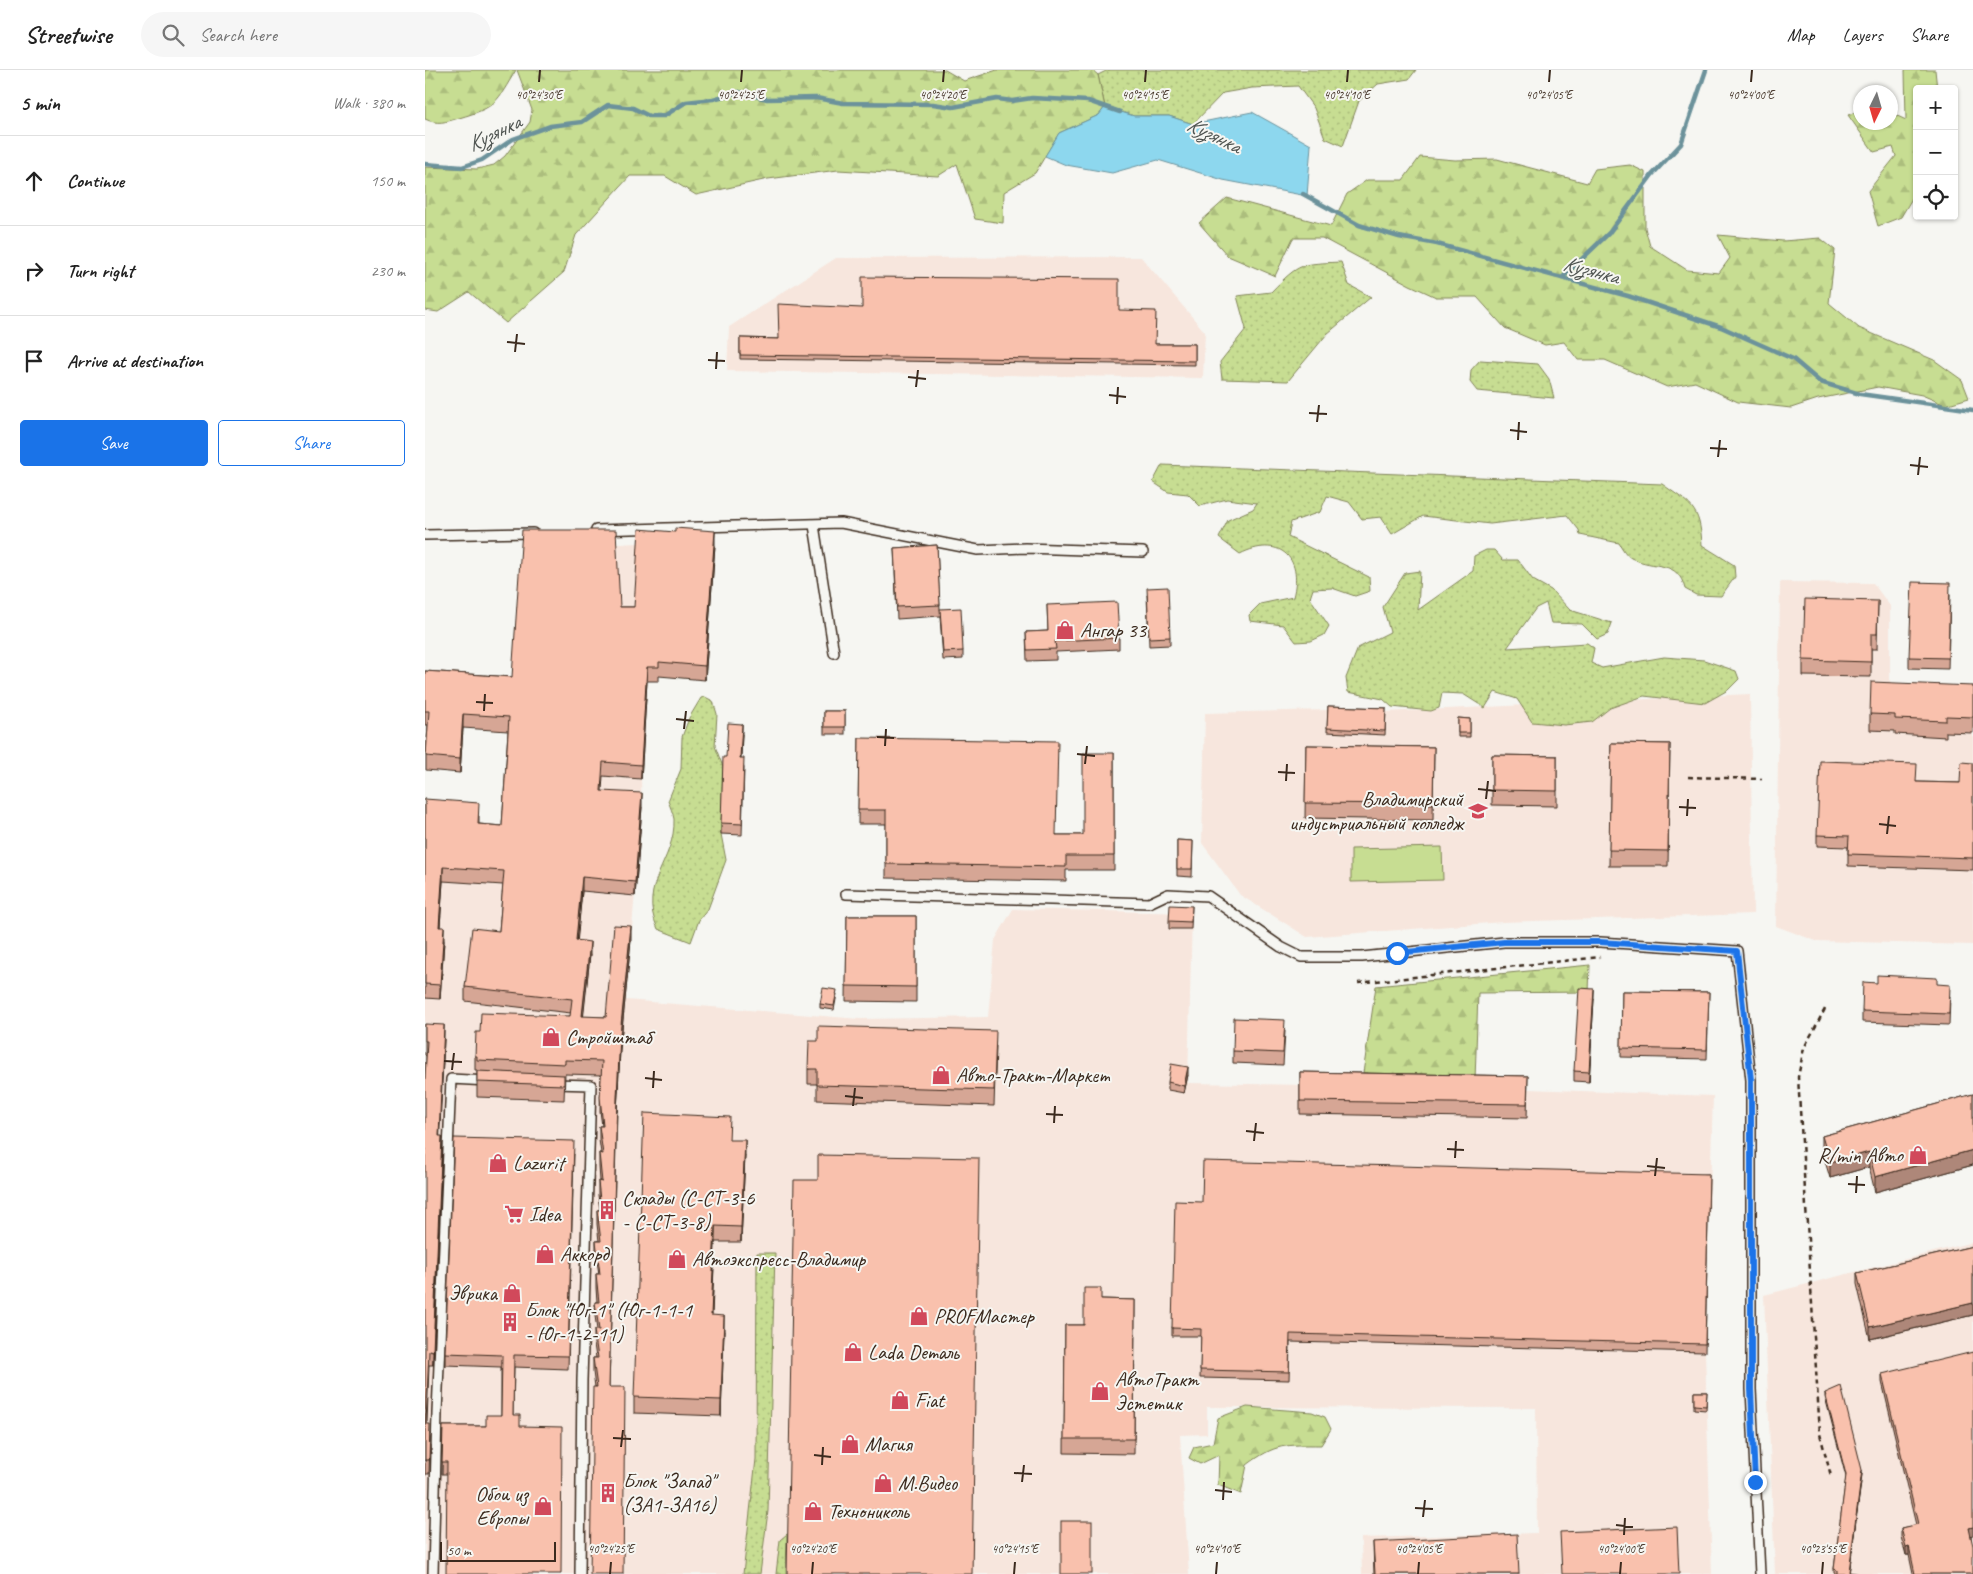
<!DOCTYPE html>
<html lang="en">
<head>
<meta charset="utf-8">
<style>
	:root { --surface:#fff; --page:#f6f6f6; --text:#222; --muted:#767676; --line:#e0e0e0; --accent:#1a73e8 }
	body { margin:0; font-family:Caveat,sans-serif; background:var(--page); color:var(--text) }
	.controls { position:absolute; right:15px; top:15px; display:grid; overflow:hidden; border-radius:5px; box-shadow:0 1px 4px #0004 }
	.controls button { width:45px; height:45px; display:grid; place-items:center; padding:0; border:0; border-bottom:1px solid var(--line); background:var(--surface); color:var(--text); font:25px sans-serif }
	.compass { position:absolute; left:1428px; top:15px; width:45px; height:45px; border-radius:50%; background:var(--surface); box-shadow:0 1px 4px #0004; rotate:185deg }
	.scale { position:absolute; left:15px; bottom:12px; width:116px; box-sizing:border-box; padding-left:5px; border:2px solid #3b2a1e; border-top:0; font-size:14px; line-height:18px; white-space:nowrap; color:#3b2a1e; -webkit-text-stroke:4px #f6f6f2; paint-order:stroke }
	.stop { position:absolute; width:15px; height:15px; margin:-11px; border:4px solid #1a73e8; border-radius:50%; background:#fff }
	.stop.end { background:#1a73e8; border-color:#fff; box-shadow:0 1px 5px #0008 }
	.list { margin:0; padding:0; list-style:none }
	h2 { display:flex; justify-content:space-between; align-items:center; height:65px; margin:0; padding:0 20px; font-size:21px }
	h2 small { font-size:16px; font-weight:400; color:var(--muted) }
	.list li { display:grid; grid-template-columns:32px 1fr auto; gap:15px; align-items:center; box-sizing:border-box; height:90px; padding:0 20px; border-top:1px solid var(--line) }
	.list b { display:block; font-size:19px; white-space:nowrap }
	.list em { font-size:16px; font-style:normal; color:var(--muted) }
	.actions { display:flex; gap:10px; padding:15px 20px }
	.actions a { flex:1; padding:11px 0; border:1px solid var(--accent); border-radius:5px; text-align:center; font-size:18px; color:var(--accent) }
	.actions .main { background:var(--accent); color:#fff }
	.icon { flex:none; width:28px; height:28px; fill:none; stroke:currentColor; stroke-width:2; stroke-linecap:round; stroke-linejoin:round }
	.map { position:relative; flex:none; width:1548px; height:1504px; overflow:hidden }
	header { display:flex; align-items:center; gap:30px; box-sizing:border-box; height:70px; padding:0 25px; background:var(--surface); border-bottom:1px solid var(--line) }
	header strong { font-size:24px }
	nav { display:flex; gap:28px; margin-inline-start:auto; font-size:18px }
	.search { width:350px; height:45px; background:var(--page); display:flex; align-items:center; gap:12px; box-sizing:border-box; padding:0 18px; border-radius:28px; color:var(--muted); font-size:19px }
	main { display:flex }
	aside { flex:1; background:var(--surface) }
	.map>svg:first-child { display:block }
	.built { fill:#f7e6dd }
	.grass { fill:url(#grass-dots); stroke:#818458 }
	.forest { fill:url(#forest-firs); stroke:#818458 }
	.park { fill:#c7dd92; stroke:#818458 }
	.water { fill:#8dd7ee; stroke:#6c929b }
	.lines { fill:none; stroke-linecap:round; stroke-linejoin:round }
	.stream { stroke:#6c929b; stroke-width:4.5 }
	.lane-casing { stroke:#3b2a1e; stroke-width:12 }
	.path { stroke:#3b2a1e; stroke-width:2.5; stroke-dasharray:5 4; stroke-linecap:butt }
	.lane { stroke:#f6f6f2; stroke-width:9 }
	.wall { fill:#d6a695; stroke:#3b2a1e }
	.shaded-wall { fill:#ae8779; stroke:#3b2a1e }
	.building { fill:#f9c1ad; stroke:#3b2a1e }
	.route { stroke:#1a73e8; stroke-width:6 }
	.ticks { fill:none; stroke:#3b2a1e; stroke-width:2 }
	.labels { text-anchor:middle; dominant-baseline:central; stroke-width:4; stroke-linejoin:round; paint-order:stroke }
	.poi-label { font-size:21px; fill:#3b2a1e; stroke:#f6f6f2; text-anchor:start }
	.water-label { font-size:22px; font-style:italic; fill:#505552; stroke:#f6f6f2 }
	.ticks-label { font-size:12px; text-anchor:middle; fill:#3b2a1e; stroke:#f6f6f2; stroke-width:4; stroke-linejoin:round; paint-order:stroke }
</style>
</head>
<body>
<header>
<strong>Streetwise</strong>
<div class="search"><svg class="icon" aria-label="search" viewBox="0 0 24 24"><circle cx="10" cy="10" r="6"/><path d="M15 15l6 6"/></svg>Search here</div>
<nav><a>Map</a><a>Layers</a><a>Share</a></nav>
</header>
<main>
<aside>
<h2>5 min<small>Walk · 380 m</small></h2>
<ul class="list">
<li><svg class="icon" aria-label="ahead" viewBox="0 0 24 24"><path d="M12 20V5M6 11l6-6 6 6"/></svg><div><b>Continue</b></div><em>150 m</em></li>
<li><svg class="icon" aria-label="right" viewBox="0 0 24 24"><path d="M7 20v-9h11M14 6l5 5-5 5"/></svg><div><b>Turn right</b></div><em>230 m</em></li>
<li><svg class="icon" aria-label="arrive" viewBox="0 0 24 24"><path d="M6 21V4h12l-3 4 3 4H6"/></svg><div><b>Arrive at destination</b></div></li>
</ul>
<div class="actions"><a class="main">Save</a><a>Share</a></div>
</aside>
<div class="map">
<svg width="1548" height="1504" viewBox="0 0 1548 1504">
	<defs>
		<pattern id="grass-dots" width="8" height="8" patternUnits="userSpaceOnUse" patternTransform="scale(1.25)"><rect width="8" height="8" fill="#c7dd92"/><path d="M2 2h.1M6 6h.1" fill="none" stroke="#acbe7d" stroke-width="1.8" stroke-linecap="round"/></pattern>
		<pattern id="forest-firs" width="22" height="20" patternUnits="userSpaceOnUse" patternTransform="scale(1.25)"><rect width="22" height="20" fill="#c7dd92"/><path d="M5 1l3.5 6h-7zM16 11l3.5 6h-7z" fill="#acbe7d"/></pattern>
	</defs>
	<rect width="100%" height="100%" fill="#f6f6f2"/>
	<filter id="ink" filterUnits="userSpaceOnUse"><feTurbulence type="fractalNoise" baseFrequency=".02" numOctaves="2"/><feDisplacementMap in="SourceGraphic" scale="10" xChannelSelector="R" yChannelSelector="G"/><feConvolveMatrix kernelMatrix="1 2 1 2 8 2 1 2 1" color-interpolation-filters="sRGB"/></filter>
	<g filter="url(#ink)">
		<!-- built -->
		<g class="built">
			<polygon points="716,187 780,262 778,308 302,301 304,257 411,188"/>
			<polygon points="214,473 234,611 222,611 216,709 217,737 201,930 435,949 563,947 570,870 588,839 767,843 763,1013 1103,1019 1288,1026 1280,1282 1287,1504 937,1504 936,1468 1112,1463 1111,1338 782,1337 782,1364 755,1365 764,1504 0,1504 0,774 73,779 191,474"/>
			<polygon points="1355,512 1448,513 1465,536 1465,628 1548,631 1548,875 1391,871 1351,856"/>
			<polygon points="1325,624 1328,844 1078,852 882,867 815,825 777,773 780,643 903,640 961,642"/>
			<polygon points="1548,1172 1548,1504 1350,1504 1339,1225"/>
		</g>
		<!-- grass -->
		<g class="grass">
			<polygon points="683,0 991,0 984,9 953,14 934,31 918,76 900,68 889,38 873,16 827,18 798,23 768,54 744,46 709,46 680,37 673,5"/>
			<path d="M916,192L924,215L946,227L902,264L863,311L797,309L795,292L821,259L812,226L846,222C875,192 876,194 916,192Z"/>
			<polygon points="1055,290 1113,294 1124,309 1129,328 1052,321 1045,312 1046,300"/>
			<path d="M737,395L1237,414C1266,435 1275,436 1277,475L1309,495L1310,507L1296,526L1271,525L1260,519C1253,489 1230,500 1206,488C1201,485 1197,478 1194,473L1155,465L1154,460L1142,445L1065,454L998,446L967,464L956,447L937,449L924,432L902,426L895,442L866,452L863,467L944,507L945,521L930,526L907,518L888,519L885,528L904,556L899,565L886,571L871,572L858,555L825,551L824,545L835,534L868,527C879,486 853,465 815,484L794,468L803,450L828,439L832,433L802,429L775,436L763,424L743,422L728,412Z"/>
			<polygon points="1061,480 1069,480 1078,490 1093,490 1108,510 1126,520 1145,540 1187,553 1183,564 1172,569 1157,554 1126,553 1121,533 1111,538 1082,578 1162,573 1169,578 1166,593 1177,598 1239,587 1279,590 1311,601 1314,609 1303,620 1280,633 1219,626 1185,638 1167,652 1139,655 1107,652 1092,629 1070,622 1060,638 1038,624 1017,623 1014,638 1006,641 967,637 958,629 923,622 921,608 933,578 965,562 958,537 980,503 995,501 993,540 1048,501 1049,486"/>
			<path d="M280,627L288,631L292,644L290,676L298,697L296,764L301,790L283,839L274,850L266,872L233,859C212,814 251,791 249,749C248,743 245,736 243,731L256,699L257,667L264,648L276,628Z"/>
			<polygon points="332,1183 350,1183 343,1441 335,1504 318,1504 331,1389"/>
			<polygon points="362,1464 361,1504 351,1504 355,1470"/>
		</g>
		<!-- forest -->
		<g class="forest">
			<path d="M0,0H91C71,33 72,37 34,48C20,52 13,55 0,49Z"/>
			<polygon points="92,0 520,0 539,11 572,0 667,0 673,5 680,37 674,45 634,63 610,103 579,122 578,153 550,149 532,94 513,106 413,100 343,109 271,125 240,106 205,106 151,165 139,202 81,253 44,222 13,242 0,240 0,97 52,99 69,95 80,86 105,52 107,40"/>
			<polygon points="1480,0 1510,0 1512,19 1492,19 1492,120 1476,147 1453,156 1443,121 1471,86 1468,77 1449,82 1423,45 1435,40 1436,52 1466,52 1466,43 1481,50"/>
			<polygon points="995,87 1030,90 1072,89 1162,113 1170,99 1205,95 1220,102 1220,158 1225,176 1262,200 1294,203 1305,188 1293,165 1358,171 1395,168 1410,180 1404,233 1434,258 1509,290 1537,310 1544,328 1520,335 1497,325 1453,317 1393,329 1366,338 1313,332 1270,312 1242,317 1180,290 1153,290 1139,272 1120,275 1080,258 1052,227 1011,227 985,215 897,168 868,168 850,206 803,186 774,153 802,128 906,156 922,124 942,110 978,110"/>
			<polygon points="1165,895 1164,922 1053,923 1050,1010 938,1003 951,916"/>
			<path d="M822,1337L887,1342L900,1347L906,1359L896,1375C861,1375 851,1373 822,1395L816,1424L793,1415L794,1385L775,1394L764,1388L769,1377L788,1373L793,1348Z"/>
		</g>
		<!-- park -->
		<polygon class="park" points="1017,777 1018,810 926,812 926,779"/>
		<!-- water -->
		<polygon class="water" points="680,37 709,46 744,46 768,54 827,42 886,75 882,126 798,110 733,90 687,103 641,95 620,86 634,63 674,45"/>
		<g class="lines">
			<!-- stream -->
			<g class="stream">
				<polyline points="0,94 37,97 57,90 88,69 125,56 157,52 183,35 208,38 224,46 239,46 261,32 288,29 314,22 342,29 391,28 418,33 508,34 528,37 572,29 587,31 607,28 663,31 695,42"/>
				<polyline points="878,124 934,155 974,167 1012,174 1203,226 1296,257 1368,289 1395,312 1435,324 1548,340"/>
				<polyline points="1137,208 1184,163 1227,105 1256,74 1281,0"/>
			</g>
			<!-- lane casing -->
			<g class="lane-casing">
				<g id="lane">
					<polyline points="389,455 409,583"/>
					<polyline points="171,460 416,453 553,480 600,478 718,482"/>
					<polyline points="0,465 108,463"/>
					<polyline points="421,824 724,833 743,824 783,826 856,877 876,887 937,887 1079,872 1175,872 1312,881 1326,1010 1326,1319 1335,1504"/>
					<polyline points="129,1014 166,1015 157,1310 155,1504"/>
					<polyline points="8,1504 12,1343 26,1009 63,1011"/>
				</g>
			</g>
			<!-- path -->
			<g class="path">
				<polyline points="1263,707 1337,709"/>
				<polyline points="933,913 1175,887"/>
				<polyline points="1400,939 1379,978 1373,1007 1395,1364 1406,1406"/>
			</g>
			<!-- lane -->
			<use href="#lane" class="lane"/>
		</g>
		<!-- wall -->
		<g class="wall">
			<polygon points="437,238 694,240 730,274 770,274 770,295 315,289 315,268 354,269"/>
			<polygon points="290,475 280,610 234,606 234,611 222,611 216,709 178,706 177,721 217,737 210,826 157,821 152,870 165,885 158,947 181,947 206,870 195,979 192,1042 184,1317 170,1317 168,1302 168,1288 171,1288 169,1274 169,1260 172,1260 170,1246 170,1232 172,1232 171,1218 171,1204 174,1204 171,1185 171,1171 174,1171 172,1154 172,1140 175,1140 173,1125 173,1111 175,1111 174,1097 174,1083 176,1083 174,1070 174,1056 177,1056 175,1041 176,1005 140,1004 139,1030 52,1027 52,1000 50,1000 50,986 55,962 145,946 146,943 40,931 40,917 74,861 78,815 18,811 15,857 19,871 15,929 0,928 0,729 54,746 54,754 77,756 83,661 38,658 35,703 1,700 1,686 3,655 0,655 0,601 87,607 195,537 209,537"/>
			<polygon points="512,475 515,539 538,581 538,589 518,590 515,546 472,549 469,478"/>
			<polygon points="722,525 745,567 745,575 724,576"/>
			<polygon points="1525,525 1523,599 1484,598 1484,587"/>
			<polygon points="1453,531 1452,579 1446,579 1446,607 1378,606 1378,590"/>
			<polygon points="622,535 694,568 694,579 631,582 631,590 602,591 601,562 623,561"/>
			<polygon points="1548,616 1548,663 1521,662 1521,667 1470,664 1470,661 1445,660 1445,644"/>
			<polygon points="903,636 961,638 960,665 902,662"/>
			<rect x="399" y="641" width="21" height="23"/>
			<polygon points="1033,648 1045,649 1045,667 1033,667"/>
			<polygon points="317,664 316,688 319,698 317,765 296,764 296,753 301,687"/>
			<polygon points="434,668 632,765 658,765 689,683 689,800 641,800 641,811 461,808 461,754 433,754"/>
			<polygon points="1186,673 1245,674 1243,796 1184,796"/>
			<polygon points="881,675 1009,677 1008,750 880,748"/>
			<polygon points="1067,685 1132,686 1132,736 1067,735"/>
			<polygon points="1548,693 1548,800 1423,796 1423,777 1392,776 1392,765 1491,712 1535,713"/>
			<polygon points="752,770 768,771 767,807 752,806"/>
			<polygon points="767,836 766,859 744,859 744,851"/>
			<polygon points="422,846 491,846 491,932 421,931"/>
			<polygon points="1512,914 1525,926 1524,955 1437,952 1437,941"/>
			<polygon points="1197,921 1284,922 1282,989 1196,987"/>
			<polygon points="412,924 409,940 395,938 395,934"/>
			<polygon points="1169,929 1164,1012 1149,1011 1149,1001"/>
			<polygon points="0,954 19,969 14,1066 17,1080 8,1295 4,1295 2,1354 5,1368 4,1404 0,1404 0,1406 1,986 0,985"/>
			<polygon points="860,961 858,995 808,993 808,981"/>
			<polygon points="571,976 569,1036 392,1030 392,1014 383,1014 383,999"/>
			<polygon points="875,1002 1103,1006 1102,1048 875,1044"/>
			<polygon points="763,1005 759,1023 743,1020 743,1012"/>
			<polygon points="1548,1024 1548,1095 1450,1122 1444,1097 1405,1108 1397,1081 1397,1066"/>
			<polygon points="305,1070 320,1085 316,1172 290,1172 287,1245 299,1261 296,1346 209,1343 209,1327"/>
			<polygon points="149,1084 143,1299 89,1297 88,1345 22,1404 17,1404 18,1356 61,1356 76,1345 76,1297 20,1295 20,1283"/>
			<polygon points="1284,1104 1280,1282 865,1272 864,1310 775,1308 776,1266 747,1266 747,1258 777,1132"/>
			<polygon points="1548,1176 1548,1245 1445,1269 1432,1214 1432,1203"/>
			<polygon points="676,1229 710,1230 709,1384 639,1383 640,1255 659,1255"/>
			<polygon points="1457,1304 1546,1466 1548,1504 1488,1504 1484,1485 1481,1485 1476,1467 1476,1458 1491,1455 1457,1312"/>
			<polygon points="1269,1322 1282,1322 1281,1340 1269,1339"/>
			<polygon points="1400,1323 1437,1404 1424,1502 1412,1504 1409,1503 1409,1499 1421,1407 1400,1327"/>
			<polygon points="948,1472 1094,1504 949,1504"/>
		</g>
		<!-- shaded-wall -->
		<g class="shaded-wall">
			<polygon points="290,461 290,475 280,610 280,596"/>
			<polygon points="222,597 222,611 216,709 216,695"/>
			<polygon points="38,644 38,658 35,703 35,689"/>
			<polygon points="317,654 317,664 315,698 315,688"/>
			<polygon points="217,723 217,737 210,826 210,812"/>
			<polygon points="18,797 18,811 14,871 14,857"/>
			<polygon points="157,807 157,821 151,884 151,870"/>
			<polygon points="206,856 206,870 195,979 192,1042 195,965"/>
			<polygon points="19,857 19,871 15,929 15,915"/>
			<polygon points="165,872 165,885 157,960 157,946"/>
			<polygon points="1169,919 1169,929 1164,1012 1164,1002"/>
			<polygon points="19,955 19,969 14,1080 14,1066"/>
			<polygon points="763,997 763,1005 759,1023 759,1016"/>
			<polygon points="17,1066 17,1080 8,1295 8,1281"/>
			<polygon points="320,1070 320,1085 316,1172 316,1157"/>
			<polygon points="1548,1080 1548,1095 1450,1122 1450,1107"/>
			<polygon points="1444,1082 1444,1097 1405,1108 1405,1093"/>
			<polygon points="290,1156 290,1172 286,1260 286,1245"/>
			<polygon points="1548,1233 1548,1245 1445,1269 1445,1257"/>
			<polygon points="299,1246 299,1261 296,1346 296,1330"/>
			<polygon points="1437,1400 1437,1404 1424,1504"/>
			<polygon points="1548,1457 1548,1465 1544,1466 1544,1458"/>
			<polygon points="1484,1476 1484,1485 1481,1485 1481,1477"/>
		</g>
		<!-- building -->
		<g class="building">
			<polygon points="437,207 694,209 694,240 731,241 730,274 770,274 770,291 315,285 315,268 354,269 353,234 437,238"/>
			<polygon points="250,458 290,461 280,596 234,592 234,597 222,597 216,695 178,692 176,721 217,723 210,812 157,807 151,870 165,872 157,946 181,947 189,855 206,856 195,965 192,1028 184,1317 200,1317 198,1504 165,1504 168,1317 172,1317 168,1288 173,1288 169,1260 174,1260 170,1232 174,1232 171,1204 175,1204 171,1171 176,1171 172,1140 176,1140 173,1111 177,1112 174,1083 178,1084 174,1056 178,1056 175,1027 177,991 140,990 140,994 52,990 52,986 50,986 51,962 55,962 56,943 145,946 147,929 40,917 47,858 74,861 79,801 18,797 14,857 19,857 15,915 0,914 0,729 54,733 53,754 77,756 84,647 38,644 35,689 1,686 4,641 0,641 0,601 87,607 97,460 191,460 195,537 209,537 214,459 250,462"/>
			<polygon points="512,475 515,535 472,537 469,478"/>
			<polygon points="1487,512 1525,513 1523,588 1484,587"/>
			<polygon points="743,517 745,567 724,568 722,518"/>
			<polygon points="1380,529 1453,531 1452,564 1446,564 1446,592 1378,590"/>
			<polygon points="692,532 694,568 630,571 631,579 602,580 601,562 623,561 622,535"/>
			<polygon points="536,538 538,581 518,582 515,539"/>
			<polygon points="1446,612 1548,616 1548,647 1521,646 1521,651 1470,649 1470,645 1445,644"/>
			<polygon points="903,636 961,638 960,661 902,658"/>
			<rect x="399" y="641" width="21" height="16"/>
			<polygon points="1033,648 1045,649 1045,663 1033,663"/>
			<polygon points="303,653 317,654 315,688 319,688 317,754 296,753 298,687 301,687"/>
			<polygon points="434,668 633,671 631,765 658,765 658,683 689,683 689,786 641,786 641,797 461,794 461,740 433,740"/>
			<polygon points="1186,673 1245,674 1243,781 1184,780"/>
			<polygon points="881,675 1009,677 1008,734 880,733"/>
			<polygon points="1067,685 1132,686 1132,721 1067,720"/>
			<polygon points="1395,691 1492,694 1491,712 1535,713 1536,692 1548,693 1548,788 1423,784 1424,766 1392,765"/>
			<polygon points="752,770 768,771 767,799 752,799"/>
			<polygon points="745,835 767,836 766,852 744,851"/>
			<polygon points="422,846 491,846 491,917 421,916"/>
			<polygon points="1452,905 1512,908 1512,914 1525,915 1524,944 1437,941 1438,912 1452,913"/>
			<polygon points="398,918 412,920 409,936 395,934"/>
			<polygon points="1154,918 1169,919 1164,1002 1149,1001"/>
			<polygon points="1197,921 1284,922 1282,980 1196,978"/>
			<polygon points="809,948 860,950 858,983 808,981"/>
			<polygon points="0,954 19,955 14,1066 17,1066 8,1281 4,1280 1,1354 5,1354 4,1390 0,1390 0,1391 0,1008 2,971 0,971"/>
			<polygon points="393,956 571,961 569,1020 392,1015 392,999 383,999 384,971 393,971"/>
			<polygon points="746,994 763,997 759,1016 743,1012"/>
			<polygon points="52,1001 139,1005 139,1015 52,1012"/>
			<polygon points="875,1002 1103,1006 1102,1034 875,1031"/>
			<polygon points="1548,1024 1548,1080 1450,1107 1444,1082 1405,1093 1397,1066"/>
			<polygon points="219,1043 305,1047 304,1070 320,1070 316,1157 290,1156 286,1245 299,1246 296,1330 209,1327"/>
			<polygon points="29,1068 149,1071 143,1286 89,1285 88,1345 95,1345 95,1356 137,1357 136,1504 21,1504 22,1392 17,1392 18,1356 61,1356 61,1345 76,1345 77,1285 20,1283"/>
			<polygon points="393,1085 554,1088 547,1504 362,1504 369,1110 393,1110"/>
			<polygon points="778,1091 1284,1104 1280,1274 865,1264 864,1302 775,1300 776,1259 747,1258 750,1131 777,1132"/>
			<polygon points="1548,1176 1548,1233 1445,1257 1432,1203"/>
			<polygon points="659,1218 676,1218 676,1229 710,1230 709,1369 639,1369 640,1255 659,1255"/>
			<polygon points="1548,1282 1548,1457 1544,1458 1548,1476 1548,1504 1490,1504 1484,1476 1481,1477 1476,1458 1493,1454 1457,1304"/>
			<polygon points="1416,1316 1437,1400 1424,1502 1436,1504 1412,1504 1412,1500 1409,1499 1421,1405 1400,1323"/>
			<polygon points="1269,1322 1282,1322 1281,1336 1269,1335"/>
			<rect x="636" y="1451" width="31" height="53"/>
			<polygon points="1252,1457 1254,1504 1137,1504 1135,1462"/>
			<polygon points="1092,1464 1094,1504 950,1504 948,1472"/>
		</g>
	</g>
	<g class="lines" filter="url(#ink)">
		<!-- route -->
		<polyline class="route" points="972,883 1079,872 1175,872 1312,881 1326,1010 1326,1319 1330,1412"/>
	</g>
	<!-- ticks -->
	<path class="ticks" d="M114,12L115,0M316,12L317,0M518,12L519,0M720,12L721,0M922,12L923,0M1124,12L1125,0M1326,12L1327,0M82,272L100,274M90,282L92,264M283,290L300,291M291,299L292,282M483,307L501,309M491,317L493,300M684,325L701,327M692,334L693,317M884,343L902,344M892,352L894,335M1085,360L1102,362M1093,370L1094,352M1285,378L1302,379M1293,387L1295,370M1485,395L1503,397M1493,405L1495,387M51,632L68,633M59,641L60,624M251,649L269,651M259,659L261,641M452,667L469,668M460,676L461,659M652,684L670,686M660,694L662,676M853,702L870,703M861,711L862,694M1053,719L1071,721M1061,729L1063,711M1254,737L1271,738M1262,746L1263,729M1454,754L1471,756M1462,764L1464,746M19,991L37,992M27,1000L29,983M220,1008L237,1010M228,1018L229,1001M420,1026L438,1028M428,1036L430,1018M621,1044L638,1045M629,1053L630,1036M821,1061L839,1063M829,1071L831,1053M1022,1079L1039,1080M1030,1088L1031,1071M1222,1096L1240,1098M1230,1106L1232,1088M1423,1114L1440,1115M1431,1123L1432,1106M188,1368L206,1369M196,1377L198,1360M389,1385L406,1387M397,1395L398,1377M589,1403L607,1404M597,1412L599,1395M790,1420L807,1422M798,1430L799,1412M990,1438L1008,1439M998,1447L1000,1430M1191,1455L1208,1457M1199,1465L1200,1448M185,1504L186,1492M387,1504L388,1492M589,1504L590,1492M791,1504L792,1492M993,1504L994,1492M1195,1504L1196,1492M1397,1504L1398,1492"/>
	<!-- icons -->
	<defs>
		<g id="shop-bare" transform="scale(1.5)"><path d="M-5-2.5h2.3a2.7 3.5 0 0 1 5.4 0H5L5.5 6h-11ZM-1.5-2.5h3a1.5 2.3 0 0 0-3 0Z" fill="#d1495b" stroke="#f6f6f2" stroke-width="2.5" paint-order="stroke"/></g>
		<g id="university-bare" transform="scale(1.5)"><path d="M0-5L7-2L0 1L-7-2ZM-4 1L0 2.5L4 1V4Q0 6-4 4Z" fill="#d1495b" stroke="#f6f6f2" stroke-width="2.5" paint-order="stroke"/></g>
		<g id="building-bare" transform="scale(1.5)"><path d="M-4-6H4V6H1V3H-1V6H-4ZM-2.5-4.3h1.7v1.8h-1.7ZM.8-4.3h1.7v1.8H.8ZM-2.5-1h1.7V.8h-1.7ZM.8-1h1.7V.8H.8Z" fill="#d1495b" stroke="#f6f6f2" stroke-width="2.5" paint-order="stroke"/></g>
		<g id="supermarket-bare" transform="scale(1.5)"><path d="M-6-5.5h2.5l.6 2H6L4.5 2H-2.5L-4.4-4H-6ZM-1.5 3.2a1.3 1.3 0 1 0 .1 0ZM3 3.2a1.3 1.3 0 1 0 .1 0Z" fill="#d1495b" stroke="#f6f6f2" stroke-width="2.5" paint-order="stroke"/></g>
	</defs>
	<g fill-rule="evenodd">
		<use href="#shop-bare" x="640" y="560"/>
		<use href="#university-bare" x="1053" y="741"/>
		<use href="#shop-bare" x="126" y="967"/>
		<use href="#shop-bare" x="516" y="1005"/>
		<use href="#shop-bare" x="1493" y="1085"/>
		<use href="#shop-bare" x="73" y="1093"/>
		<use href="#building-bare" x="182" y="1140"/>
		<use href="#supermarket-bare" x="89" y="1144"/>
		<use href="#shop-bare" x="120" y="1184"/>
		<use href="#shop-bare" x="252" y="1189"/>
		<use href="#shop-bare" x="87" y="1223"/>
		<use href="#shop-bare" x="494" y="1246"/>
		<use href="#building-bare" x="85" y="1252"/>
		<use href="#shop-bare" x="428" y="1282"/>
		<use href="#shop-bare" x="675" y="1321"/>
		<use href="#shop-bare" x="475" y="1330"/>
		<use href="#shop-bare" x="425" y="1374"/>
		<use href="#shop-bare" x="458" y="1413"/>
		<use href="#building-bare" x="183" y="1423"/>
		<use href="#shop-bare" x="118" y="1436"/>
		<use href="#shop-bare" x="388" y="1441"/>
	</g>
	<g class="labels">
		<!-- poi labels -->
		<g class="poi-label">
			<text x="655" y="560">Ангар 33</text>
			<text x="1038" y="729" text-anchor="end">Владимирский<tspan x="1038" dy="24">индустриальный колледж</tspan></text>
			<text x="141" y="967">Стройштаб</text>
			<text x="531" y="1005">Авто-Тракт-Маркет</text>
			<text x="1478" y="1085" text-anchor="end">R/min Авто</text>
			<text x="88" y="1093">Lazurit</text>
			<text x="197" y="1128">Склады (С-СТ-3-6<tspan x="197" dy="24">- С-СТ-3-8)</tspan></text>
			<text x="104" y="1144">Idea</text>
			<text x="135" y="1184">Аккорд</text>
			<text x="267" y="1189">Автоэкспресс-Владимир</text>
			<text x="72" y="1223" text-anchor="end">Эврика</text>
			<text x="100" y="1240">Блок "Юг-1" (Юг-1-1-1<tspan x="100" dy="24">- Юг-1-2-11)</tspan></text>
			<text x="509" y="1246">PROFМастер</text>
			<text x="443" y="1282">Lada Dеталь</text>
			<text x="690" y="1309">АвтоТракт<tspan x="690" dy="24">Эстетик</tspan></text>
			<text x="490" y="1330">Fiat</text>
			<text x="440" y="1374">Магия</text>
			<text x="198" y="1411">Блок "Запад"<tspan x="198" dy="24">(ЗА1-ЗА16)</tspan></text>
			<text x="473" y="1413">М.Видео</text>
			<text x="103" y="1424" text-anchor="end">Обои из<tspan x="103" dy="24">Европы</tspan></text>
			<text x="403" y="1441">Технониколь</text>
		</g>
		<!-- water labels -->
		<g class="water-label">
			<text transform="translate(69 63) rotate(-26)">Кузянка</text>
			<text transform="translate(789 65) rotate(26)">Кузянка</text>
			<text transform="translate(1166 200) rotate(15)">Кузянка</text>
		</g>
	</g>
	<g class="ticks-label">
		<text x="114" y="29">40°24'30"E</text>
		<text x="316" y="29">40°24'25"E</text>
		<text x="518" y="29">40°24'20"E</text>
		<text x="720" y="29">40°24'15"E</text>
		<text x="922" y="29">40°24'10"E</text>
		<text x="1124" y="29">40°24'05"E</text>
		<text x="1326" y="29">40°24'00"E</text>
		<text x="186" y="1483">40°24'25"E</text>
		<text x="388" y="1483">40°24'20"E</text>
		<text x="590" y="1483">40°24'15"E</text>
		<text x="792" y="1483">40°24'10"E</text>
		<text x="994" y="1483">40°24'05"E</text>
		<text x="1196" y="1483">40°24'00"E</text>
		<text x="1398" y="1483">40°23'55"E</text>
	</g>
</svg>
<div class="controls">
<button>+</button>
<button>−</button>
<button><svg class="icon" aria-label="locate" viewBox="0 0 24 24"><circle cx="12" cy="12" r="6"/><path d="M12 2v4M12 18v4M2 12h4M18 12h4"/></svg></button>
</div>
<svg class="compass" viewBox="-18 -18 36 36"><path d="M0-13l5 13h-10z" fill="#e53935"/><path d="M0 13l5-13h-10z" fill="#767676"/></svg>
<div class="scale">50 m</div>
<div class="stop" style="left:972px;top:883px"></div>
<div class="stop end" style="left:1330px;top:1412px"></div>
</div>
</main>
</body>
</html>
